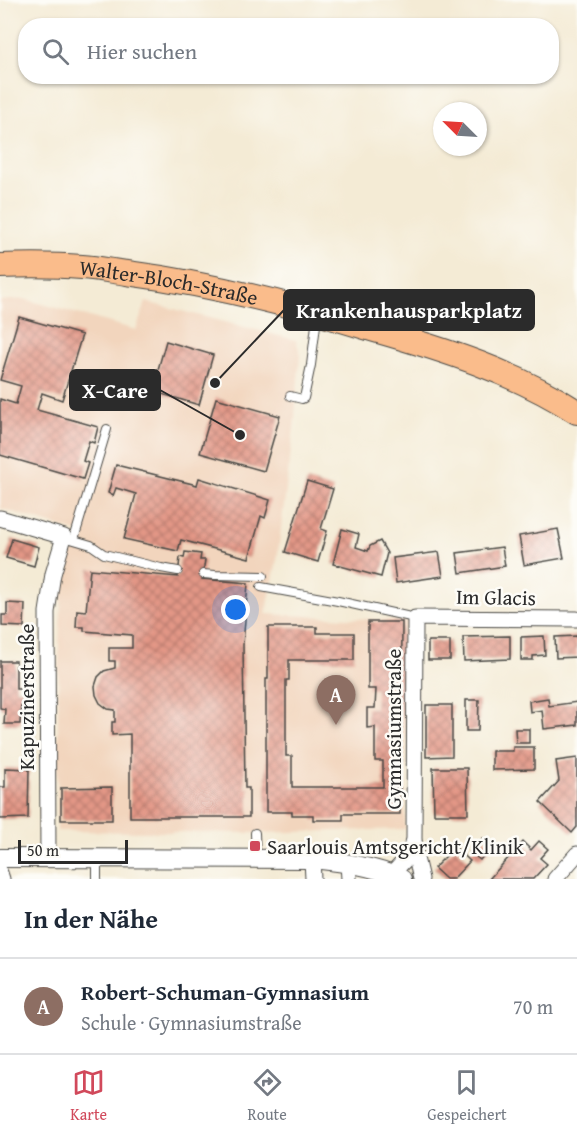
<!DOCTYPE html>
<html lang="de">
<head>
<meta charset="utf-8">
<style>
	:root { --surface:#fff; --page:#f6f6f7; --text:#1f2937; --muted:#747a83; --line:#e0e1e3; --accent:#d1495b }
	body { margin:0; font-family:"Gentium Book Plus",serif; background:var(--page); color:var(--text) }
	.compass { position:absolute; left:433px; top:102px; width:54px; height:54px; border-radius:50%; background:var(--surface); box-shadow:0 2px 4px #0004; rotate:294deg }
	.scale { position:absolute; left:18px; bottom:15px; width:110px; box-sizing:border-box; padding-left:6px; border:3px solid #2b2b2b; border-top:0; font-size:16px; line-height:21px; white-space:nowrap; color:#2b2b2b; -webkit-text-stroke:4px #fdfcf7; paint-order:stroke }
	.you { position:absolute; left:236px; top:610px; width:21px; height:21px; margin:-15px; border:4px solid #fff; border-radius:50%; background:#1a73e8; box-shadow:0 0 0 9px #1a73e833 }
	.badge { display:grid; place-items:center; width:39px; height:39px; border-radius:50%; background:var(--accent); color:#fff; font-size:20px; font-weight:700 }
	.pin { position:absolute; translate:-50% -50px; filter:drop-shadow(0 2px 3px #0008) }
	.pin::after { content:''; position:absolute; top:32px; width:21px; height:18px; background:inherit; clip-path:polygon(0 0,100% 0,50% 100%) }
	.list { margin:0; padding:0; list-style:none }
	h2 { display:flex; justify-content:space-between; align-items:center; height:78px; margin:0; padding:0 24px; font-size:26px }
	h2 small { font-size:20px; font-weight:400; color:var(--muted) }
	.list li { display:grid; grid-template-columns:39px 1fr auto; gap:18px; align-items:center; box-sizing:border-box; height:96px; padding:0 24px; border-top:2px solid var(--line) }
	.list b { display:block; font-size:22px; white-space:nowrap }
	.list p { margin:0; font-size:20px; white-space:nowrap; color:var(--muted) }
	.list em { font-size:20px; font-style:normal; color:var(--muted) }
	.icon { flex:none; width:33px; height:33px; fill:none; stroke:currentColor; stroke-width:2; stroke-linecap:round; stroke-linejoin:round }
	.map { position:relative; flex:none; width:577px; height:879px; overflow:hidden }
	.search { position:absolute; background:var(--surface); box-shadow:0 2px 4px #0004; left:18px; right:18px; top:18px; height:66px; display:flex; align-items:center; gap:15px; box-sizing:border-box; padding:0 21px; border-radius:24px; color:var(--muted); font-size:22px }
	.sheet { height:174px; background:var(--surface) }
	nav { display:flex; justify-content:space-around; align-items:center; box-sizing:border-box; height:84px; border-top:2px solid var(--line); background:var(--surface); font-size:16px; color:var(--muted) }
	nav a { display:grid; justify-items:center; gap:3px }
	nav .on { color:var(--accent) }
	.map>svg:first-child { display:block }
	.built { fill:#f2d5bd }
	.building { fill:url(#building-cross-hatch) }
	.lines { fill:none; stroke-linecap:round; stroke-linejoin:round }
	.service-casing { stroke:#494844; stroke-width:10 }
	.minor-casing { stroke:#494844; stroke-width:17 }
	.tertiary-casing { stroke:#494844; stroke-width:20 }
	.primary-casing { stroke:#494844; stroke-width:26 }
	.service { stroke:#fff; stroke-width:8 }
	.minor { stroke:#fff; stroke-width:15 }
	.tertiary { stroke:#fff; stroke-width:18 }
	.primary { stroke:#fabc8b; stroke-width:24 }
	.poi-dot { fill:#d1495b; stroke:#fdfcf7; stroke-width:2 }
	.labels { text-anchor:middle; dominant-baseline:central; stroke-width:5; stroke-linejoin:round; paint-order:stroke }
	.street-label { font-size:21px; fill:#2b2b2b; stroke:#fdfcf7 }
	.poi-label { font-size:21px; fill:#2b2b2b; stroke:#fdfcf7; text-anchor:start }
	.leader { fill:none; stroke:#2b2b2b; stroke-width:2 }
	.callout-dot { fill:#2b2b2b; stroke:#fdfcf7; stroke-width:2 }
	.callout { fill:#2b2b2b; stroke:#2b2b2b; stroke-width:2 }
	.callout-label { font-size:22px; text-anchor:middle; font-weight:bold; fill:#fff }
</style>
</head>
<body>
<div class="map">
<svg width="577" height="879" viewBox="0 0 577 879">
	<defs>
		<pattern id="building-cross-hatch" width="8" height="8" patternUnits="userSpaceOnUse" patternTransform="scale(1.5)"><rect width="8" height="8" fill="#e39786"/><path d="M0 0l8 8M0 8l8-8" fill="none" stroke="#b87b6e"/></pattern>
	</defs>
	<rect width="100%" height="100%" fill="#fdfcf7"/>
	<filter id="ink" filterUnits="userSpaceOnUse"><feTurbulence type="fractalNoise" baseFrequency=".0167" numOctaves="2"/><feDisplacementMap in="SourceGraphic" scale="12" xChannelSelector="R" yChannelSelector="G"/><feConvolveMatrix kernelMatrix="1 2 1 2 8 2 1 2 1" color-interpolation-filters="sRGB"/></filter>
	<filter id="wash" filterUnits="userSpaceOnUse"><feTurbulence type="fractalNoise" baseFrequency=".008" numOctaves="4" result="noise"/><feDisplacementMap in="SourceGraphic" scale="24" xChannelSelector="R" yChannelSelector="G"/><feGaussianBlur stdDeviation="1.35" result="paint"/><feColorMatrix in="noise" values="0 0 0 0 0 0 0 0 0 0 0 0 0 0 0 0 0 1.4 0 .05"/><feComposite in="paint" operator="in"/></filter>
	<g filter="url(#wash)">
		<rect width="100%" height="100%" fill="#f4ebd5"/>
		<!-- built -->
		<polygon class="built" points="24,299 136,330 146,302 296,340 300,354 294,427 277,560 266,614 408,621 405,829 255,833 57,831 59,644 62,590 71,547 83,534 0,508 0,301"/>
		<g id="blocks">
			<!-- building -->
			<g class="building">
				<polygon points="19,317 82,335 62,400 42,393 37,410 98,427 94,443 89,441 83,461 88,463 83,479 0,455 0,399 16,404 21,386 0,380"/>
				<polygon points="166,341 213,355 199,405 152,391"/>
				<polygon points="216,398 280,416 264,471 200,453"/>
				<polygon points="116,465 197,485 199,478 270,500 265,518 261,516 249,558 181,540 178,551 124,539 136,494 116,488 113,496 108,493"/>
				<polygon points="307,481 333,489 321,529 327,531 318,562 285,552"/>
				<polygon points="342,529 359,534 356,547 368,551 370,546 380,541 387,553 381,577 333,564"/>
				<polygon points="558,529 564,558 524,565 519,536"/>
				<polygon points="12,539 39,547 34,566 6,558"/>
				<polygon points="502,547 505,566 460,573 457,553"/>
				<polygon points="185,552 201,554 200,560 205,560 202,579 248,583 243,645 245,788 249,788 249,817 130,817 130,734 112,735 112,722 115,722 115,710 108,709 100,703 96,695 95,686 98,677 104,671 115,668 115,661 109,661 109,648 132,648 132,635 84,631 84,627 76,627 77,610 86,611 90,569 178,577 180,557 184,558"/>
				<polygon points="439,552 443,576 396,583 393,558"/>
				<polygon points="7,603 25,604 24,627 2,626 2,615 7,615"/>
				<polygon points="368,622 402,622 401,761 394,761 394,787 400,787 400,814 343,814 343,820 313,820 313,815 292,815 292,812 266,812 266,679 268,679 268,627 317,627 317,633 354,633 354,660 289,660 289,680 286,680 286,756 292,756 292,787 383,787 383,761 375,761 375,727 367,728 367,708 375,708 376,689 368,689"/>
				<polygon points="510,636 510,659 464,661 463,637"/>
				<polygon points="544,636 545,655 533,656 533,660 521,660 521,637"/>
				<polygon points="577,636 577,657 556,658 555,637"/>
				<rect x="428" y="641" width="22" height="19"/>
				<polygon points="0,661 16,661 16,689 32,689 32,706 21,706 20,724 4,724 5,709 0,708"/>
				<polygon points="548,698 549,706 577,702 577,725 544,729 542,710 530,712 529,701"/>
				<polygon points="466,700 479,700 478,731 466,731"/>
				<polygon points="426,705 452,705 452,756 426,757"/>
				<polygon points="515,729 529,729 529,743 516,743"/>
				<polygon points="513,747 534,747 534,769 492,770 492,751 513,751"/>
				<polygon points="577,758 577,827 572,833 540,802 559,781 556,761"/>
				<polygon points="5,768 29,769 28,818 0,819 0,787 5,787"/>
				<polygon points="433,768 467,768 468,814 434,814"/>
				<polygon points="112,787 112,820 61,820 61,788"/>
				<polygon points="483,838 492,846 480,860 470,852"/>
				<polygon points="539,841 548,849 540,858 547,864 533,879 489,879 523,842 531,850"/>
				<polygon points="455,847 470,861 453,879 446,879 434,868"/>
			</g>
		</g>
	</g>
	<g filter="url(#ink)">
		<use href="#blocks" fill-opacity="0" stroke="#494844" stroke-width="1.5"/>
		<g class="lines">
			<!-- service casing -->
			<g class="service-casing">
				<g id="service">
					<polyline points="290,396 302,399 304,398 311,365 317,317"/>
					<polyline points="64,537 91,545 104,554 161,568 178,571"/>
					<polyline points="74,539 107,429"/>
					<polyline points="203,574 215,575 263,576"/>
					<polyline points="261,587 338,601 415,618"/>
					<polyline points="255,833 256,857"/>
					<polyline points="97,879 97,859"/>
				</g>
			</g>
			<!-- minor casing -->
			<g class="minor-casing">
				<g id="minor">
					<polyline points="0,518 64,537 53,574 47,612 48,859"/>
					<polyline points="312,859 313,879"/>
					<polyline points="348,863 349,879"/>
					<polyline points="0,873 2,879"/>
					<polyline points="392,874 405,860 414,841"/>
					<polyline points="421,879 416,858 414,841 415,618 577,619"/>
					<polyline points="555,879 577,854"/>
				</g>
			</g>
			<!-- tertiary casing -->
			<g class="tertiary-casing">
				<path id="tertiary" d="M0,858L312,859C343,862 374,866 402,879"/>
			</g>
			<!-- primary casing -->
			<g class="primary-casing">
				<g id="primary">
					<path id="s1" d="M0,266C27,265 55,265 82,267C97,268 112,271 127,273C212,284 294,305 375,330C445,350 515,372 577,412"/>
				</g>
			</g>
			<!-- service -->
			<use href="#service" class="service"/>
			<!-- minor -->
			<use href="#minor" class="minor"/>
			<!-- tertiary -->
			<use href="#tertiary" class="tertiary"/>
			<!-- primary -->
			<use href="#primary" class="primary"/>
		</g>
	</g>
	<!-- markers -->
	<rect class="poi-dot" x="249" y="840" width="12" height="12" rx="3"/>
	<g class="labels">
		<!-- street labels -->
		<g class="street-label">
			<text stroke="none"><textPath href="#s1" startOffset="170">Walter-Bloch-Straße</textPath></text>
			<text transform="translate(496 597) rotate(1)">Im Glacis</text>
			<text transform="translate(26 697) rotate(-90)">Kapuzinerstraße</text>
			<text transform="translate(393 729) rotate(-90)">Gymnasiumstraße</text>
		</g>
		<!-- poi labels -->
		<g class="poi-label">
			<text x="267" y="846">Saarlouis Amtsgericht/Klinik</text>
		</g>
	</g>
	<!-- callouts -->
	<path class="leader" d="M215 383L284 310M240 435L160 390"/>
	<g class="callout-dot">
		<circle cx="215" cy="383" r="6"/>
		<circle cx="240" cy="435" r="6"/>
	</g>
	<g class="callout">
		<rect x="284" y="290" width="250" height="40" rx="6"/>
		<rect x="70" y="370" width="90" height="40" rx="6"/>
	</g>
	<g class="callout-label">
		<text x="409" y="318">Krankenhausparkplatz</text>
		<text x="115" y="398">X-Care</text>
	</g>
</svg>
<svg class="compass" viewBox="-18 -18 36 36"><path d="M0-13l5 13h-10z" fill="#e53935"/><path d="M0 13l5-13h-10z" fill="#747a83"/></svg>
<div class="scale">50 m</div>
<div class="you"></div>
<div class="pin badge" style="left:336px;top:725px;background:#8d6e63">A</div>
<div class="search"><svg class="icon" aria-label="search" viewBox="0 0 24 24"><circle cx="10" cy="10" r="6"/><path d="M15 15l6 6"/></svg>Hier suchen</div>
</div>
<section class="sheet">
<h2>In der Nähe<small></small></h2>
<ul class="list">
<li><span class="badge" style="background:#8d6e63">A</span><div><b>Robert-Schuman-Gymnasium</b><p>Schule · Gymnasiumstraße</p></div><em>70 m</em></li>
</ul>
</section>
<nav>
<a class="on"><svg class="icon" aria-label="map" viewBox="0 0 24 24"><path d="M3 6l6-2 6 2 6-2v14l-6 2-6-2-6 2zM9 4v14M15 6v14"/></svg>Karte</a>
<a><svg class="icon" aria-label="directions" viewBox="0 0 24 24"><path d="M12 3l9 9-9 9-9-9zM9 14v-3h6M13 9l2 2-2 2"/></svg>Route</a>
<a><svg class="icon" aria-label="saved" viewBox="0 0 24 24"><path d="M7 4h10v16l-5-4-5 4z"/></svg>Gespeichert</a>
</nav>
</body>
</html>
